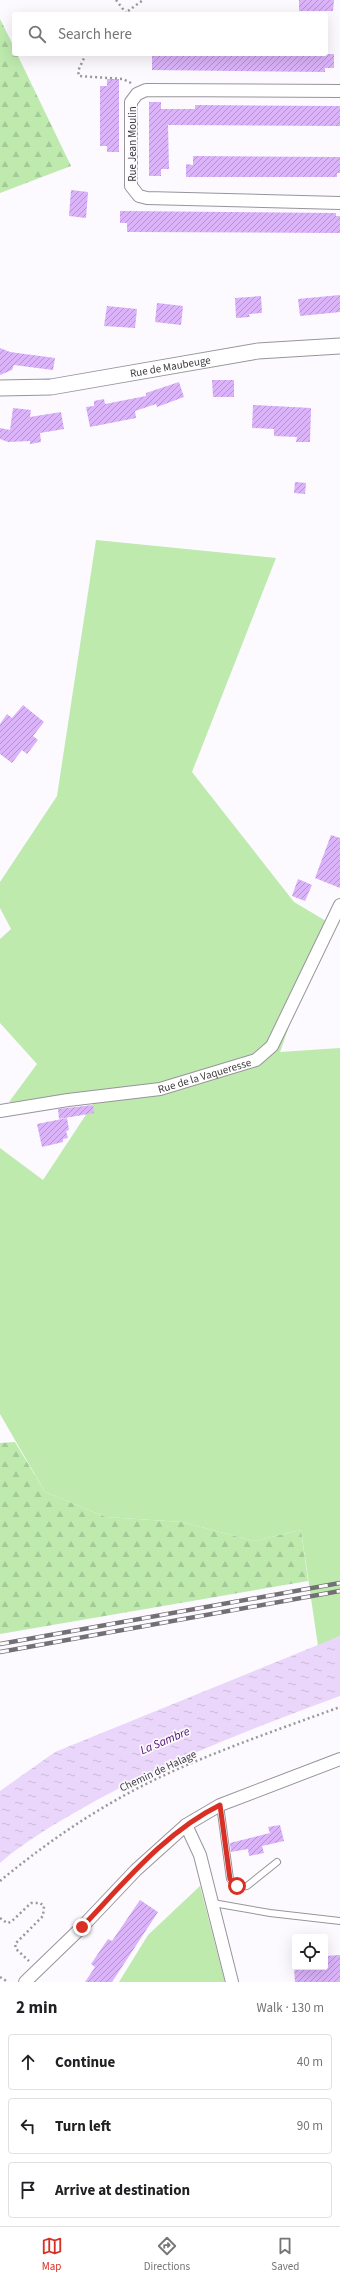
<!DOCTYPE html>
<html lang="en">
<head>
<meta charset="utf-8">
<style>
	:root { --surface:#fff; --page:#f6f6f6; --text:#202124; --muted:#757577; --line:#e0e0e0; --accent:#d93025 }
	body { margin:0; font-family:"Source Sans 3",sans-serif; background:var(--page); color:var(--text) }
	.controls { position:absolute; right:12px; bottom:12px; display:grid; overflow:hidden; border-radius:4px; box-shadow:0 4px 16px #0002 }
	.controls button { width:36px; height:36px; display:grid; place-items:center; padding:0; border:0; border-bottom:1px solid var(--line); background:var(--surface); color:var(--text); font:20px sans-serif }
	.stop { position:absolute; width:12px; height:12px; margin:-9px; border:3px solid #d93025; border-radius:50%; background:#fff }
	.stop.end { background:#d93025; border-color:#fff; box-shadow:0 1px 4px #0008 }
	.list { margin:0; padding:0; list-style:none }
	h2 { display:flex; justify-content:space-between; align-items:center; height:52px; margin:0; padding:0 16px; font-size:17px }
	h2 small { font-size:13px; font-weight:400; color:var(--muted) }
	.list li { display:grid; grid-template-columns:26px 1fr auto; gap:12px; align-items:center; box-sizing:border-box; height:56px; margin:0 8px 8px; padding:0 8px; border:1px solid var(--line); border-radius:4px }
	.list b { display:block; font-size:15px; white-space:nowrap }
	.list em { font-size:13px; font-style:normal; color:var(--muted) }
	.icon { flex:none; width:22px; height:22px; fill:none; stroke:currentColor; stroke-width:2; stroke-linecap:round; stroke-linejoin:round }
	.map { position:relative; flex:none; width:340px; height:1982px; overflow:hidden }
	.search { position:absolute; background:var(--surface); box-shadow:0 4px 16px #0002; left:12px; right:12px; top:12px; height:44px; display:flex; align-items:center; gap:10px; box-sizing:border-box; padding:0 14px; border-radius:4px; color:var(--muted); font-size:15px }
	.sheet { height:244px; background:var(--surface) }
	nav { display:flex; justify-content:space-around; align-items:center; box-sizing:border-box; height:56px; border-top:1px solid var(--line); background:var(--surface); font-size:11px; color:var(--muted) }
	nav a { display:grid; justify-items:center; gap:2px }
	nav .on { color:var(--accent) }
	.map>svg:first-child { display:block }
	.green { fill:#beeaae }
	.forest { fill:url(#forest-firs) }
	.water { fill:url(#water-ripples) }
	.building { fill:url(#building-hatch) }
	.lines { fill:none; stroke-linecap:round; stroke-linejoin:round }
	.service-casing { stroke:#98949b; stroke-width:8 }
	.minor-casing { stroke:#98949b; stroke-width:14 }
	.tertiary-casing { stroke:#98949b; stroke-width:17 }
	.path { stroke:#9a979c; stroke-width:2.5; stroke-dasharray:2 3; stroke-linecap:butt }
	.service { stroke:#fff; stroke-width:6 }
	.minor { stroke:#fff; stroke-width:12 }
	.tertiary { stroke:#fff; stroke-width:15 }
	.rail-casing { stroke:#727074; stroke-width:4.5 }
	.rail { stroke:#fcf9ff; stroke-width:3; stroke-dasharray:9; stroke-linecap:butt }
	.route { stroke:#d93025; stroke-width:5 }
	.labels { text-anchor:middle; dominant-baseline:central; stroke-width:3.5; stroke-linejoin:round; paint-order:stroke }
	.street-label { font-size:11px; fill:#3d3b3e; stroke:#fcf9ff }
	.water-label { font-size:12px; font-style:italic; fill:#4f0972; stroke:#fcf9ff }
</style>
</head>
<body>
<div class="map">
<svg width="340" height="1982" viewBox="0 0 340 1982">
	<defs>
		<pattern id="forest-firs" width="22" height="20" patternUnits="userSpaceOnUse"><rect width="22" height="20" fill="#beeaae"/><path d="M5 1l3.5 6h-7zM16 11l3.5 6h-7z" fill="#a4ca97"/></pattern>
		<pattern id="water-ripples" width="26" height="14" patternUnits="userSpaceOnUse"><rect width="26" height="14" fill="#ead6fa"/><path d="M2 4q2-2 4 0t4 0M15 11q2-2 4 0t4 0" fill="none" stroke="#cab9d7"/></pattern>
		<pattern id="building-hatch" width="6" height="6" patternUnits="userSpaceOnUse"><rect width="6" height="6" fill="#dab3f8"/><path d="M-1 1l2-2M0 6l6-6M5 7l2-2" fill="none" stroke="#b293ca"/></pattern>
	</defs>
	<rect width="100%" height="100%" fill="#fcf9ff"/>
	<!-- green -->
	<g class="green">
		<polygon points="96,540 276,558 192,772 294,902 326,921 280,1052 340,1048 340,1636 318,1646 301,1530 254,1541 182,1522 106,1517 45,1492 0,1414 0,1148 43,1180 93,1104 9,1102 37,1064 0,1023 0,939 11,929 0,908 0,882 57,796"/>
		<polygon points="200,1886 225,1982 119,1982 148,1935"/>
	</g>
	<!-- forest -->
	<g class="forest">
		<polygon points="0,19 14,47 14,54 17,54 71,166 0,193"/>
		<polygon points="15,1442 45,1492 106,1517 182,1522 254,1541 301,1530 308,1581 0,1634 0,1443"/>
	</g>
	<!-- water -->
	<path class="water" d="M340,1636V1696C251,1729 163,1762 81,1809C53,1825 24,1842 0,1863V1791L55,1752Z"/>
	<!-- building -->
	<g class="building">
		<polygon points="299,0 334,0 333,11 299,11"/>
		<polygon points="152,54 334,54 334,68 325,68 325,72 152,70"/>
		<polygon points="107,79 119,79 119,152 107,152 107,146 100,146 100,86 107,86"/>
		<polygon points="149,102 161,102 161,109 195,109 195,105 340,106 340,126 168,125 169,169 161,169 161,176 149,176"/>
		<polygon points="193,156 340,157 340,173 337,173 337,177 186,177 186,164 193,165"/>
		<polygon points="71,190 88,192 86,218 69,216"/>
		<polygon points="120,211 336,213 336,216 340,216 340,233 127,232 127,223 120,223"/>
		<polygon points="340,295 340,312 300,316 298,299"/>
		<polygon points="261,296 262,313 249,314 250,317 236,318 235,298"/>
		<polygon points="157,303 183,306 181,325 155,322"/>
		<polygon points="107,306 137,309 135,328 104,326"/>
		<polygon points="0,348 10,352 55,358 53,370 14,365 12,370 0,375"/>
		<polygon points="212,380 234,380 234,397 213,397"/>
		<polygon points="179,382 184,397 157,407 156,404 135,411 136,418 90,427 86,407 94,406 94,401 104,399 105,404 146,396 146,393"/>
		<polygon points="253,405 311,408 310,442 296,442 297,437 274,436 274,429 252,428"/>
		<polygon points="13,408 31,410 30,417 61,412 64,429 40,433 41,442 30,444 30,441 8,442 0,439 0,428 10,430"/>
		<polygon points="295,482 306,483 305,494 294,493"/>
		<polygon points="23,705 44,722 33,736 38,740 27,754 22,750 12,763 0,754 0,724 7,714 12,718"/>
		<polygon points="331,835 340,838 340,888 315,878"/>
		<polygon points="298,879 312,885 305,901 292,896"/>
		<polygon points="93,1105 94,1113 59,1119 58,1109"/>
		<polygon points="67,1118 69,1130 66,1131 68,1138 63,1139 63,1142 42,1147 37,1124"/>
		<polygon points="280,1825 284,1841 262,1846 264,1853 249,1856 248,1849 231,1852 230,1843 270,1833 268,1827"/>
		<polygon points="140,1900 158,1912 112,1982 85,1982 95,1967 91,1964 108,1939 112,1941"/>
		<polygon points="340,1955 340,1982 295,1982 294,1967 325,1967 325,1956"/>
	</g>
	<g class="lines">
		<!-- service casing -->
		<g class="service-casing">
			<g id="service">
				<path d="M220,1805L230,1879C235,1885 239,1887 247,1886L277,1862"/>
				<polyline points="213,1903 270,1913 340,1921"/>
			</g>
		</g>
		<!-- minor casing -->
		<g class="minor-casing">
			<g id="minor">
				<polyline points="340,91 146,90 137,94 131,102 131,186 139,196 147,198 340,203"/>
				<path id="s1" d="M0,1111L68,1100L160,1089L256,1060L272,1046L340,905"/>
				<polyline points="186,1825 200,1855 232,1982"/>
				<polyline points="25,1982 82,1927 136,1870 186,1825 220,1805 340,1759"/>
			</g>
		</g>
		<!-- tertiary casing -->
		<g class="tertiary-casing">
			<g id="tertiary">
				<path id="s2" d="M0,388L51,387L258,351L340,346"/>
			</g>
		</g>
		<!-- path -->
		<g class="path">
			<polyline points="116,0 126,13"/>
			<polyline points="124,14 143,0"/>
			<polyline points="86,54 78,71 79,76 123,79 131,83"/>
			<path d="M0,1881C47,1842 97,1808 152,1781C212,1752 277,1730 340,1707"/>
			<polyline points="0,1918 7,1923 11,1922 31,1903 40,1903 44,1906 43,1916 15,1944 16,1949 29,1961"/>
			<polyline points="0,1977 8,1982"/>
		</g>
		<!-- service -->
		<use href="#service" class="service"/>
		<!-- minor -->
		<use href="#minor" class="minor"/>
		<!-- tertiary -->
		<use href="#tertiary" class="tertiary"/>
		<!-- rail casing -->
		<g class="rail-casing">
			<g id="rail">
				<polyline points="0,1644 340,1583"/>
				<polyline points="0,1652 340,1591"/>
			</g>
		</g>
		<!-- rail -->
		<use href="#rail" class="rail"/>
	</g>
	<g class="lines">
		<!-- route -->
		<path class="route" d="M82,1927C124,1883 165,1832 220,1805L230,1879L237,1886"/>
	</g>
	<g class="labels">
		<!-- street labels -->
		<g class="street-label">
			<text transform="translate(132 144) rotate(-90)">Rue Jean Moulin</text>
			<text stroke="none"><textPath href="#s2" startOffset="172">Rue de Maubeuge</textPath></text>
			<text stroke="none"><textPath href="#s1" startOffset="208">Rue de la Vaqueresse</textPath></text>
			<text transform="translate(158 1771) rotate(-25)">Chemin de Halage</text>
		</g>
		<!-- water labels -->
		<g class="water-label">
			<text transform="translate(165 1741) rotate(-23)">La Sambre</text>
		</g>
	</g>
</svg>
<div class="controls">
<button><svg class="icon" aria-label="locate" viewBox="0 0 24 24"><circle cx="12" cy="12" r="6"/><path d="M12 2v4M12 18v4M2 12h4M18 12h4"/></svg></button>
</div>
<div class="stop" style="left:237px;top:1886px"></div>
<div class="stop end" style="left:82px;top:1927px"></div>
<div class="search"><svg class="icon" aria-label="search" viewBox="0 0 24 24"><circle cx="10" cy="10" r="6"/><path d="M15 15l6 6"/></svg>Search here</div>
</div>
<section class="sheet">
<h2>2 min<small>Walk · 130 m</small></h2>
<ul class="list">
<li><svg class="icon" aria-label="ahead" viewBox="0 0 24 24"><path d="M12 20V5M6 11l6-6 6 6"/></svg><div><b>Continue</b></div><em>40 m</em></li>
<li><svg class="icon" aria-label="left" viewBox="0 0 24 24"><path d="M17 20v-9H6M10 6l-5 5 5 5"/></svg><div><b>Turn left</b></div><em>90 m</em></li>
<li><svg class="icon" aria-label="arrive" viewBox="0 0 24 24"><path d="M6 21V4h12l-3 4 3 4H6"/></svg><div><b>Arrive at destination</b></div></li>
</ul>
</section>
<nav>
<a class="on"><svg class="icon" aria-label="map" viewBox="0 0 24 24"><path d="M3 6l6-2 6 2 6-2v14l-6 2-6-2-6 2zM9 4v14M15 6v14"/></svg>Map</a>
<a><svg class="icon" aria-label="directions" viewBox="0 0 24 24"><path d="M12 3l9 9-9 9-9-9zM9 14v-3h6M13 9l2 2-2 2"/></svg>Directions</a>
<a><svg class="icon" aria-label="saved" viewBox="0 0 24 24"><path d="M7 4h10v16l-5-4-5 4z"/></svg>Saved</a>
</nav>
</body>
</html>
